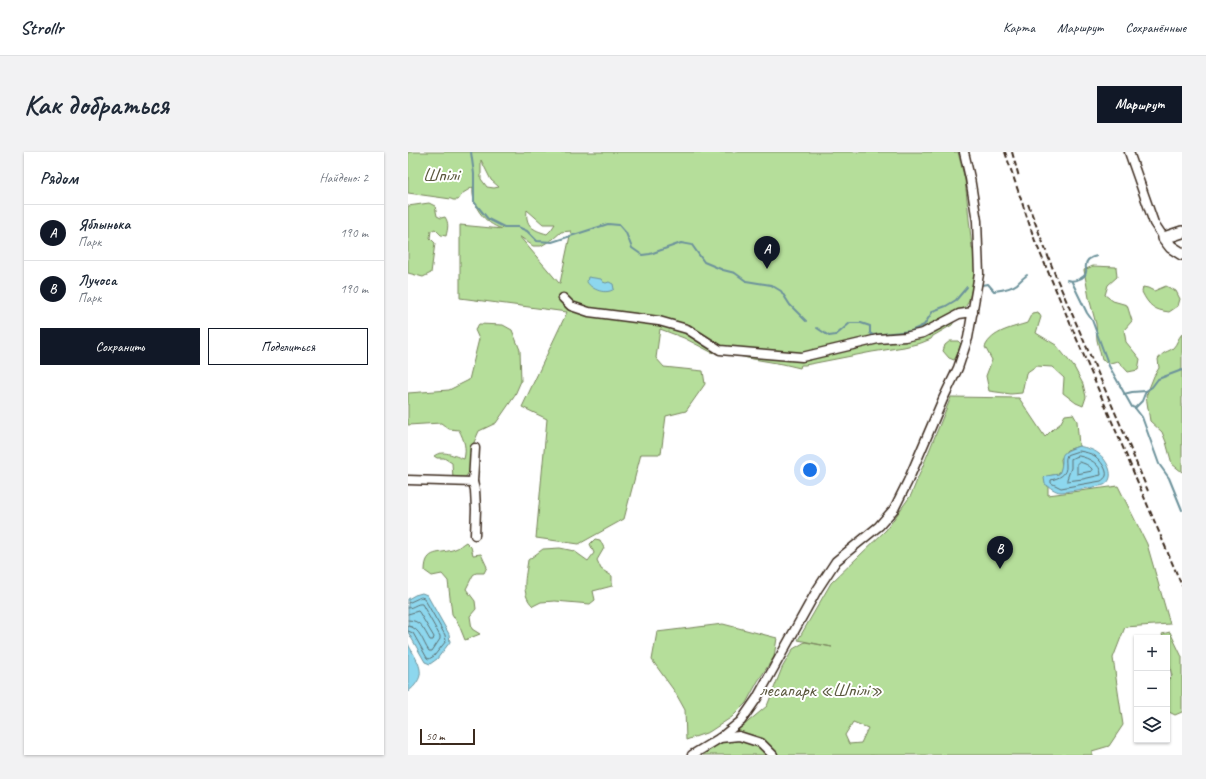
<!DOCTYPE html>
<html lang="ru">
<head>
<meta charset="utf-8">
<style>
	:root { --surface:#fff; --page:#f2f2f3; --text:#1f2937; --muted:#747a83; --line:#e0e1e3; --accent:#111827 }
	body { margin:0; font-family:Caveat,sans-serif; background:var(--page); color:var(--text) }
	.controls { position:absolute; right:12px; bottom:12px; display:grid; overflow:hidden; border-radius:0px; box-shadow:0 1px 3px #0004 }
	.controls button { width:36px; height:36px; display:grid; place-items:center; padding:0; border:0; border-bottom:1px solid var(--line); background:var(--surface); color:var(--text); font:20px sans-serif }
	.scale { position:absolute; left:12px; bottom:10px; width:55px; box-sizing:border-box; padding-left:4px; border:2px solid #3b2a1e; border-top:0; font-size:11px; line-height:14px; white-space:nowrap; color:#3b2a1e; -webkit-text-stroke:3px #fff; paint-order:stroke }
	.you { position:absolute; left:402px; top:318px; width:14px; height:14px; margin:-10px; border:3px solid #fff; border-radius:50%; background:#1a73e8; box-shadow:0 0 0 6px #1a73e833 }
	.badge { display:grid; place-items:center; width:26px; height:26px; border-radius:50%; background:var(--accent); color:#fff; font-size:13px; font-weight:700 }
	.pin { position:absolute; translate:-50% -33px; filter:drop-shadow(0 1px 2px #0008) }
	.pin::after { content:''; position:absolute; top:21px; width:14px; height:12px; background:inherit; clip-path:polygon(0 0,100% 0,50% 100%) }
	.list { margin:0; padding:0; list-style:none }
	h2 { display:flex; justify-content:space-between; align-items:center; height:52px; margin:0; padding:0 16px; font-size:17px }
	h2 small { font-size:13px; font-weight:400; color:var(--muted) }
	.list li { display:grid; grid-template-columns:26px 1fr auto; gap:12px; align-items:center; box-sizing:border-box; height:56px; padding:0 16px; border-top:1px solid var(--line) }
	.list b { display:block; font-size:15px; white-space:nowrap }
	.list p { margin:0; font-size:13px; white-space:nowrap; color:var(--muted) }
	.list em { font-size:13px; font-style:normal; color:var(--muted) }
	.actions { display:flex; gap:8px; padding:12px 16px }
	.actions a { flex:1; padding:9px 0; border:1px solid var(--accent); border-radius:0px; text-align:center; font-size:14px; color:var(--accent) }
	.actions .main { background:var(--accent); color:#fff }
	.icon { flex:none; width:22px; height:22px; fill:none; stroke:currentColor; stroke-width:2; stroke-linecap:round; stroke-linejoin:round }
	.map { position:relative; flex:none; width:774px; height:603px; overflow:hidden; border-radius:0px }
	header { display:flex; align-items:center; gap:24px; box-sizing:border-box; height:56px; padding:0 20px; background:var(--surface); border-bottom:1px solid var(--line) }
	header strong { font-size:19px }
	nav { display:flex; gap:22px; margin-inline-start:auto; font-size:14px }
	.intro { display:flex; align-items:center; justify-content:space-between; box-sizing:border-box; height:96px; padding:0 24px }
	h1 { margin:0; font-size:28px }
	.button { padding:10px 18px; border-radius:0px; background:var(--accent); color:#fff; font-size:14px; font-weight:700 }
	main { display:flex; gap:24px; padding:0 24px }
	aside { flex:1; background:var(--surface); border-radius:0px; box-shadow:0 1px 3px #0004 }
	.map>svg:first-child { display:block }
	.green { fill:#b5de9a; stroke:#78845c; fill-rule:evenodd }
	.water { fill:#8dd7ee; stroke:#6c929b }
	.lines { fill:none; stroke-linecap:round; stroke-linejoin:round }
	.shore { stroke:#5c6f71; stroke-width:1 }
	.stream { stroke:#6c929b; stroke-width:2 }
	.minor-casing { stroke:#3b2a1e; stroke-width:11 }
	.tertiary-casing { stroke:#3b2a1e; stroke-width:14 }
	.minor { stroke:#fff; stroke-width:8 }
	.tertiary { stroke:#fff; stroke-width:11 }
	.rail { stroke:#3b2a1e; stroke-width:2; stroke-dasharray:6 3; stroke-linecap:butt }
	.labels { text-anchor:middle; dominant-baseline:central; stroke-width:4; stroke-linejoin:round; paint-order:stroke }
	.park-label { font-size:19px; fill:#5a573d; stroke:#fff }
</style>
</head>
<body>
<header>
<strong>Strollr</strong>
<nav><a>Карта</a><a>Маршрут</a><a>Сохранённые</a></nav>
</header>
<div class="intro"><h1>Как добраться</h1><a class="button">Маршрут</a></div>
<main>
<aside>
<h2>Рядом<small>Найдено: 2</small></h2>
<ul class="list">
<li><span class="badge">A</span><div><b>Яблынька</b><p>Парк</p></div><em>190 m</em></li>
<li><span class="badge">B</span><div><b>Лучоса</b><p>Парк</p></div><em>190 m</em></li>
</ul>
<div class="actions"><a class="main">Сохранить</a><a>Поделиться</a></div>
</aside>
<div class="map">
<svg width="774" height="603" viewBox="0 0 774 603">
	<rect width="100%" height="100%" fill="#fff"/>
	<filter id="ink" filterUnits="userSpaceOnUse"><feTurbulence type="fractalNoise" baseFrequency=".025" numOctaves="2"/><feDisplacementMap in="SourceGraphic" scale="8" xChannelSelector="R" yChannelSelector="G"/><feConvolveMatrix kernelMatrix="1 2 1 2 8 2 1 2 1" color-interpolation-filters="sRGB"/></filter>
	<g filter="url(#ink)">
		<!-- green -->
		<g class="green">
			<path d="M0,0H550L557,28L564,96C571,107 564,146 557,156H555L544,173L525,184L523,187L513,191L496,195L464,200L397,213H393L392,216L375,212L339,206L336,205L303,200L276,186L252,177L248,206L256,215L295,219L297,232L278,259L258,264L253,302H233L216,367L171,392L128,386L139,267L114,255L159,160L52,146V73L94,77C76,71 63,54 65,35L55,41L50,48H45L43,47L0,41ZM73,8L83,28L91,35L86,36L79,35L73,27ZM119,58L135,72H147L143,78L139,82C125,78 117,74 119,58ZM163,79L152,131H151L111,84L125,94H133L145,87L153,80Z"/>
			<path d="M21,51L27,54L29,64L33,66L37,65C41,71 40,76 38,84L33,83L27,77L23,79L22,86L27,91L23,121L15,125L0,121V54Z"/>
			<polygon points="685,114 708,115 709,125 700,133 697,143 705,149 719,153 724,169 716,178 718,190 732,207 730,218 720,220 710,209 702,211 694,208 689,188 688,172 681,146 676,118"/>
			<path d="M758,134L768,139L772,147L770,154L761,160C746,158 741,154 734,140L735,135L740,136L746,139Z"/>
			<path d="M630,160L633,165L628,181L648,193L666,215L675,232L678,245L675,254L668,251L655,241L656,226L644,215L628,214L618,221L614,241L603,242L581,239L578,224L584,208L577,195C584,179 604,176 619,171L624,161Z"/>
			<path d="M71,172L95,173L104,178L112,198L113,229L106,245L88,271L71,279L64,295L61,320L57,326L45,327L44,311L36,306H29L26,304C35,297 46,304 56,307C59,296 56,288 51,278L41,277L33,271L0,273V241L41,238L61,228L71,187L67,178Z"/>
			<path d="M774,182V320L764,312L758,290L754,280L742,269L738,244L746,224L751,216L750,207C757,198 759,201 765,196C769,192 770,186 774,182Z"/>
			<polygon points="542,189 550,189 553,192 549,203 546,208 541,206 535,199 537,193"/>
			<path d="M543,245L611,246L637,285L645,277L652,272L657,263L665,262L669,269L671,294L659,298L653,307L654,315L651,322L640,324V343L710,334L739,392L762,472L717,475L705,506L715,573L701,594L684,599V603H295L335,574L359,554L374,516L385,497L397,490L424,495L390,488L423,431L478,378L503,343ZM445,570L460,576L453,591L441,592L437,583Z"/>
			<path d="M187,387L192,388L196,396L189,408L193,417L204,424V434L185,439L187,448L182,452L147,449L133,450L125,454C112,442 118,424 120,408L135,397L152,396L166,399L180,409L186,401L182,392Z"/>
			<path d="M58,390L63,395L65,403L73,402L79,415L76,421H68L65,423L58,437L67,449L68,457L62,464L64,477L72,482L57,488L51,473L44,462L40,429L34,422L24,424L17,419C17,396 32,403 47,397C51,396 54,392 58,390Z"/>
			<polygon points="315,472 369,486 366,505 350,529 338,551 324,565 301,580 278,588 277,558 267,540 244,508 249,480"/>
			<polygon points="762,480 774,505 774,560 767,563 759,559 759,529 764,524 759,503 759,486 755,486 754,482"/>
		</g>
		<!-- water -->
		<g class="water">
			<path d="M180,125L193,127L195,130L198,131L201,130L205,132L206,137C198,143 184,138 179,130Z"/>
			<path d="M671,294C678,296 685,297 691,302C699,308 709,326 696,333C693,334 658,340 653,340C647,340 642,335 637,332L636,326L638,324L651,322C659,304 645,303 671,294Z"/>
			<polygon points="14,441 19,443 41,482 42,490 29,507 22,512 17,510 0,480 0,447 7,443"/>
			<path d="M0,492C6,504 18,518 9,530C7,534 3,537 0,540Z"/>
		</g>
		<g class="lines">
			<!-- shore -->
			<g class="shore">
				<path d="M671,299C677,300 682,301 687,304C692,308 700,318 698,324C697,326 695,328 693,329L653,336L643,331V328C651,326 659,323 658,313C658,309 657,307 659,303Z"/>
				<path d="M671,304C681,306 693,312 693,323L675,327L659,329V327L663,316V307Z"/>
				<path d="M671,310C676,311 681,313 684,317V319L669,322V312Z"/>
				<polyline points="0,451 13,445 16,446 37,483 38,489 26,504 21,507 19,506 5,481 0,479"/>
				<path d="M0,456C5,456 9,451 14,452L32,484V487L24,499H21C15,491 12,475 0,474"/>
				<path d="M0,462L10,459L11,460L26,485L25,488H22C16,478 13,468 0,468"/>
			</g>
			<!-- stream -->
			<g class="stream">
				<polyline points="63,0 66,22 66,50 80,67 96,75 110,75 119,79 129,89 144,90 200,72 211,73 218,81 224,96 234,103 242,102 273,91 284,93 296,110 315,118 327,121 338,129 363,133 373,139 382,153 398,169"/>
				<path d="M659,128C665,130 677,127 678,120C679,116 677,117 678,113C678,107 684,105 689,104"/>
				<polyline points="664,130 679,161 684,168 701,214 724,255 727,256 734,265 751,312 761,326 774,358"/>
				<path d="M573,133L580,132L586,139C594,138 603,137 609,132C613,128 615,126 619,123"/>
				<polyline points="409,176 421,184 428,183 442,171 453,171 462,174 462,181 465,183 503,179 516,173 525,159 538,154 548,148 559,135"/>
				<polyline points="716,242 724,240 738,239"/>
				<polyline points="727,256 734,249 738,239 744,235 750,227 774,218"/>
			</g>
			<!-- minor casing -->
			<g class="minor-casing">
				<g id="minor">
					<polyline points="721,0 746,71 756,86"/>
					<polyline points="155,146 163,154 181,160 251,169 279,177 312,198 335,200 394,205 470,187 497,185 515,181 551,162 565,160"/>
					<polyline points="0,328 65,330"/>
					<polyline points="67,383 68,357 67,338 65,330 67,296"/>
					<polyline points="312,586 331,584 353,591 365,603"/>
					<polyline points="284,603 312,586 333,569 349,546 409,438 428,409 471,374 486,357 500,329 535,247 550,216 560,186 571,122 569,69 562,26 556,0"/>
				</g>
			</g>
			<!-- tertiary casing -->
			<g class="tertiary-casing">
				<polyline id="tertiary" points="774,80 756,86 763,95 774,102"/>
			</g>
			<!-- minor -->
			<use href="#minor" class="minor"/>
			<!-- tertiary -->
			<use href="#tertiary" class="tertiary"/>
			<!-- rail -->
			<g class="rail">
				<polyline points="597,0 627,89 774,434"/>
				<polyline points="604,0 611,25"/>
				<polyline points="620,52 648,125 713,274 740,339"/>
			</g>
		</g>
	</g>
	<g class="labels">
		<!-- park labels -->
		<g class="park-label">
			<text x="33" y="23">Шпілі</text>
			<text x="413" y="538">лесапарк «Шпілі»</text>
		</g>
	</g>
</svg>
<div class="controls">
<button>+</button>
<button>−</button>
<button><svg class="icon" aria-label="layers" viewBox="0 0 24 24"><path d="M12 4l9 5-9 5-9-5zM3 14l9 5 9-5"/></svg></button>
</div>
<div class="scale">50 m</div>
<div class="you"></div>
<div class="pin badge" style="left:359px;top:117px">A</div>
<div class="pin badge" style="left:592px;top:417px">B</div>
</div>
</main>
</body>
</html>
